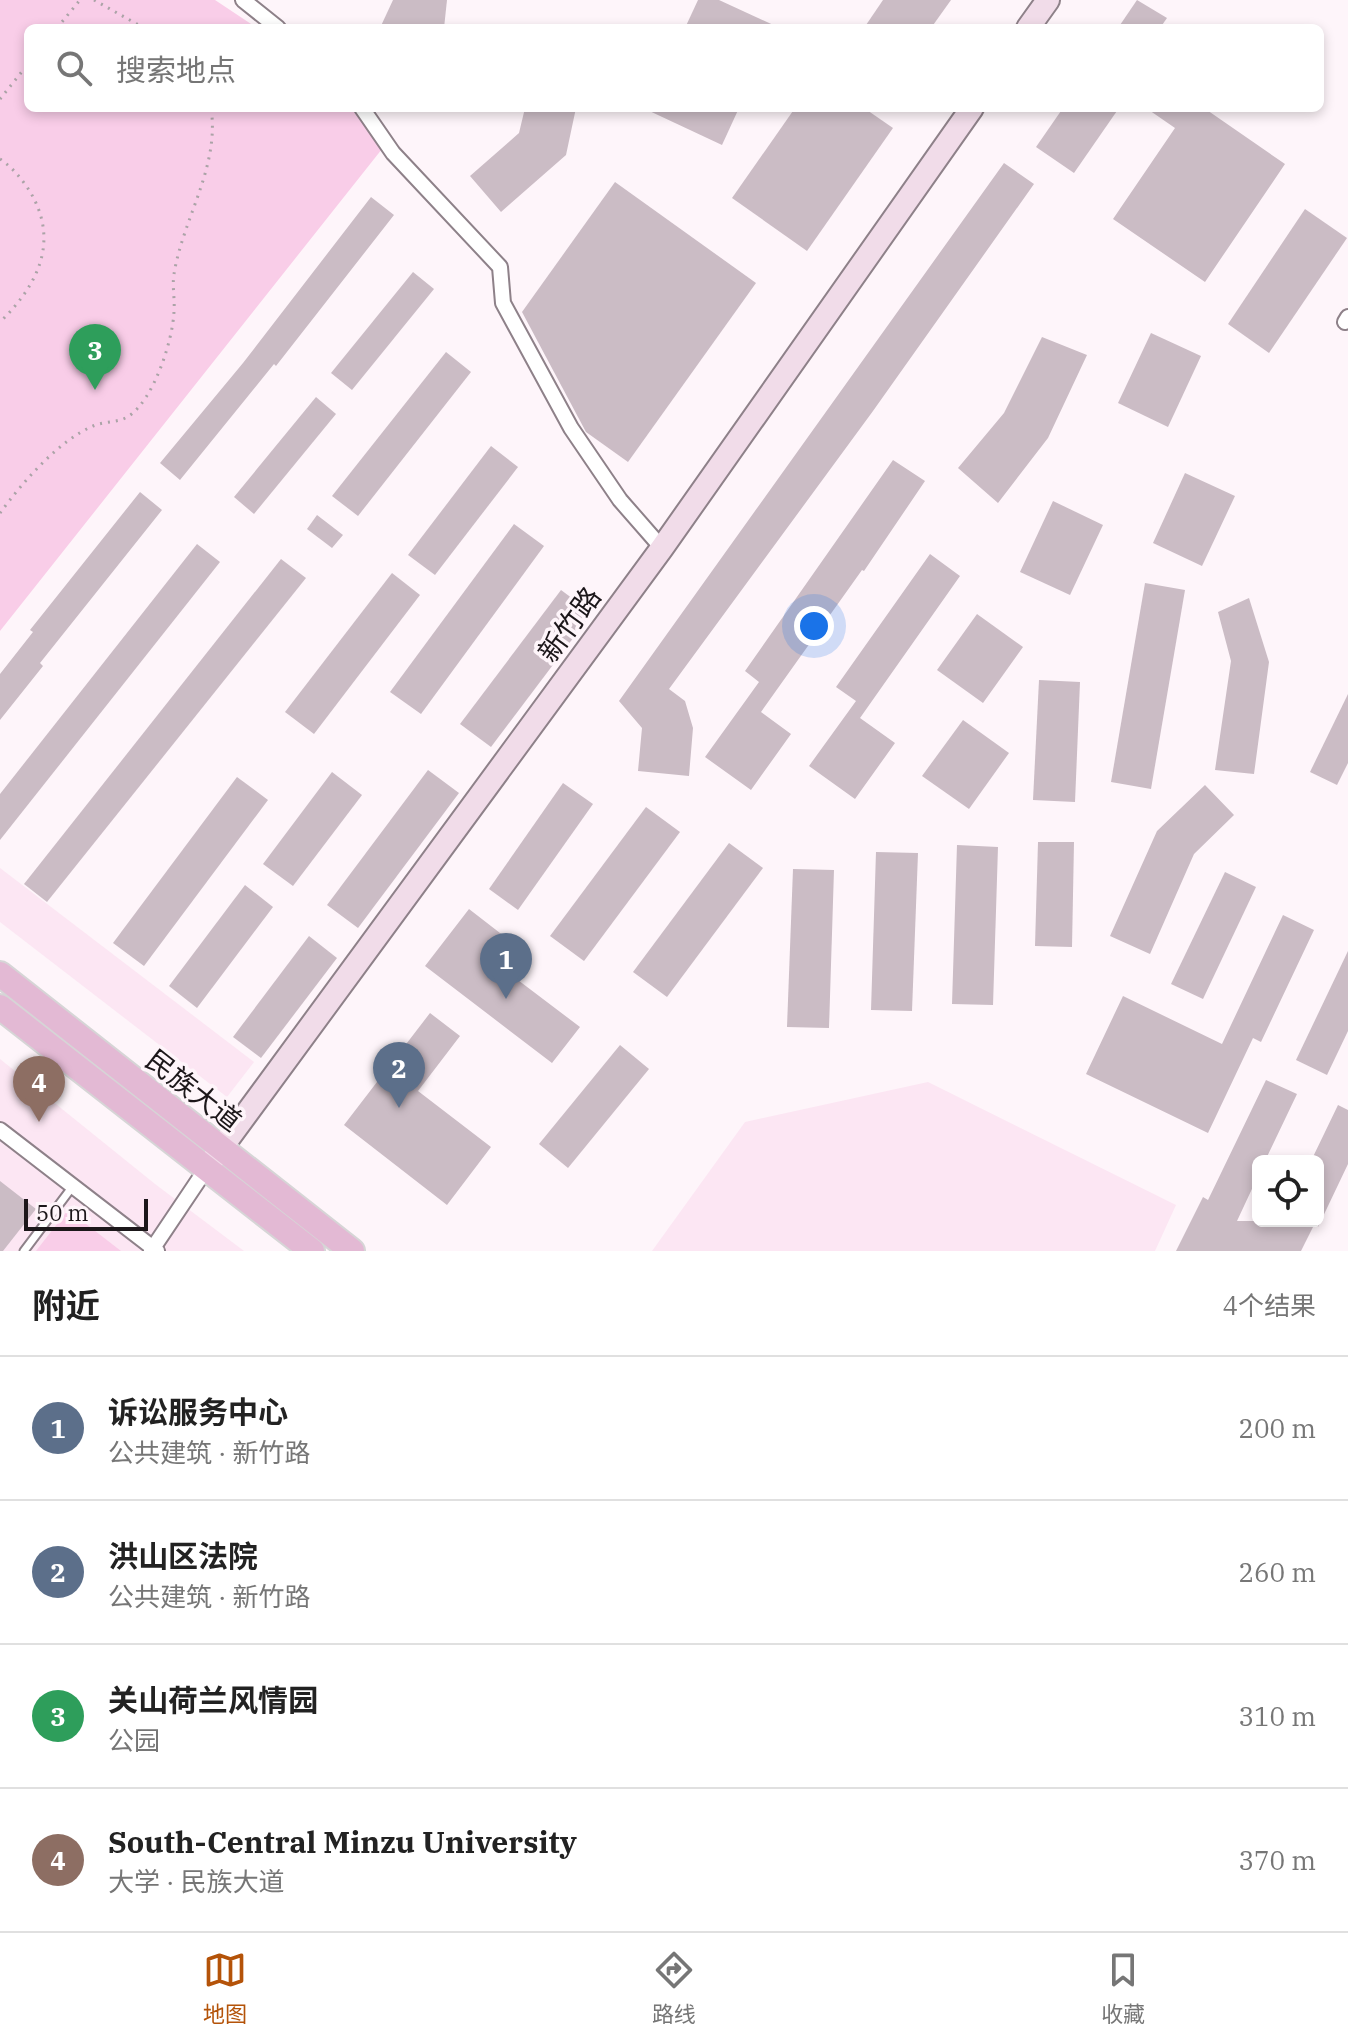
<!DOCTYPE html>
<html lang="zh">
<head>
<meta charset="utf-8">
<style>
	:root { --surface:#fff; --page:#f6f6f6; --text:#222; --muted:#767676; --line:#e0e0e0; --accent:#b45309 }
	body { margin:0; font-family:"IBM Plex Serif","Noto Sans SC",serif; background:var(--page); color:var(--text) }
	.controls { position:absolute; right:24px; bottom:24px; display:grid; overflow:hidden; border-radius:12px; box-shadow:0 4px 12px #0003 }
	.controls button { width:72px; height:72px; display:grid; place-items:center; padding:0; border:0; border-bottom:2px solid var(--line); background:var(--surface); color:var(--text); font:40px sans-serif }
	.scale { position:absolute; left:24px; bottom:20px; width:124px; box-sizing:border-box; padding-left:8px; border:4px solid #1c171a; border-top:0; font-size:22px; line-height:28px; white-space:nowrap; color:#1c171a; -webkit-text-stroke:6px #fef5fa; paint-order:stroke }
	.you { position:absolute; left:814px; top:626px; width:28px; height:28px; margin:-20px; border:6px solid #fff; border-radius:50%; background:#1a73e8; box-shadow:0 0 0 12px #1a73e833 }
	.badge { display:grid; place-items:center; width:52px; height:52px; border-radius:50%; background:var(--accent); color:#fff; font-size:26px; font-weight:700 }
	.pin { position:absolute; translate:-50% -66px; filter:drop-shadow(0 2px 4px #0008) }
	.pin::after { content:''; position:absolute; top:42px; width:28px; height:24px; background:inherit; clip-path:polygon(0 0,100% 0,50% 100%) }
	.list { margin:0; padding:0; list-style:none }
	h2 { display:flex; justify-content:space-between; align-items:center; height:104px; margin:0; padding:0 32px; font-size:34px }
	h2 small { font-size:26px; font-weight:400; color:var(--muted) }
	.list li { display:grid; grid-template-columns:52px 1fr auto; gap:24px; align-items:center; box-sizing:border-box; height:144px; padding:0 32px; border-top:2px solid var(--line) }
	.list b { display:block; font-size:30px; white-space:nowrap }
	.list p { margin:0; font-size:26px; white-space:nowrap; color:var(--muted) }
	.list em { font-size:26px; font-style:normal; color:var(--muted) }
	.icon { flex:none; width:44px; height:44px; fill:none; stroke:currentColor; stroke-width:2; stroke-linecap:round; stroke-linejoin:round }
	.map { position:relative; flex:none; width:1348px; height:1251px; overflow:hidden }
	.search { position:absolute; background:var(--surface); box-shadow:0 4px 12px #0003; left:24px; right:24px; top:24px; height:88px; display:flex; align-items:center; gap:20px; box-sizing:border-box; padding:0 28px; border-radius:12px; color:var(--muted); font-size:30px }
	.sheet { height:680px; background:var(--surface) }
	nav { display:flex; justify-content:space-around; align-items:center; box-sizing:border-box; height:112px; border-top:2px solid var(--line); background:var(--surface); font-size:22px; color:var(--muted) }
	nav a { display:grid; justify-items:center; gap:4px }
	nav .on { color:var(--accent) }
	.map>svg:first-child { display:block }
	.built { fill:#fce6f3 }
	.green { fill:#f9cde8 }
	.building { fill:#cbbcc5 }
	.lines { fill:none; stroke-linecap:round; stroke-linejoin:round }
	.service-casing { stroke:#8e8189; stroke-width:11 }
	.minor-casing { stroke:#8e8189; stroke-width:18 }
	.secondary-casing { stroke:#8e8189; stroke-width:26 }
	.primary-casing { stroke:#d6d5d6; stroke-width:28 }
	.path { stroke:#aba3a7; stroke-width:3; stroke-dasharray:2 6; stroke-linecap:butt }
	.service { stroke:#fff; stroke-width:7 }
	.minor { stroke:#fff; stroke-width:14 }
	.secondary { stroke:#f1dce9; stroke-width:22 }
	.primary { stroke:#e3b9d4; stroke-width:24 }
	.labels { text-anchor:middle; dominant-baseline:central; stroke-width:7; stroke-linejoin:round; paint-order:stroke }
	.street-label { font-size:28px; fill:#1c171a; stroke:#fef5fa }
</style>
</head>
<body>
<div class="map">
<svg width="1348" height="1251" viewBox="0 0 1348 1251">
	<rect width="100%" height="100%" fill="#fef5fa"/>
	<!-- built -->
	<g class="built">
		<polygon points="0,868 254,1062 227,1097 0,922"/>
		<polygon points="0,1059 155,1184 244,1251 0,1251"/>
		<polygon points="928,1082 1176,1205 1155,1251 652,1251 745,1122"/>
	</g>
	<!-- green -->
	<g class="green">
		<polygon points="0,0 215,0 257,28 28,28 28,108 351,108 382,149 0,631"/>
		<polygon points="68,1210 121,1251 36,1251"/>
	</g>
	<!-- building -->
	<g class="building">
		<polygon points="393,0 447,0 444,28 380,28"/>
		<polygon points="698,0 719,0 780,28 685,28"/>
		<polygon points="883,0 951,0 931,28 864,28"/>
		<polygon points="1137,0 1167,18 1160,28 1118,28"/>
		<polygon points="525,108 576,108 566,155 501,212 470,176 519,133"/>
		<polygon points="643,108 739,108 722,145"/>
		<polygon points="795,108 864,108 893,128 807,251 732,198"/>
		<polygon points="1063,108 1119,108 1074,173 1036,147"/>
		<polygon points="1146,108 1204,108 1285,164 1205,282 1113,219 1175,128"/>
		<polygon points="1004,163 1034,184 873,411 669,689 685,701 693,728 689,776 638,771 642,728 619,701"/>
		<polygon points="615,182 756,283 628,462 586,432 522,312"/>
		<polygon points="371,197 394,215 276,366 274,364 180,480 160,463 243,363"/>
		<polygon points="1305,209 1347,238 1269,353 1228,324"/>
		<polygon points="413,272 434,289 352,390 331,373"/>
		<polygon points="1151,333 1201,356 1168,427 1118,403"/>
		<polygon points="1042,337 1087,355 1048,438 998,503 958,468 1004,413"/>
		<polygon points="446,352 471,372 358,516 332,496"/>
		<polygon points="316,397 336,414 254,514 234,497"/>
		<polygon points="491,446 518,467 435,575 408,555"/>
		<polygon points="893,460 925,481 864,571 862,570 761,712 791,734 751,790 705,757 759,682 745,671"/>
		<polygon points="1185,473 1235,496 1202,566 1153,543"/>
		<polygon points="140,492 162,510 40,663 43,666 0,720 0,674 33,632 30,630"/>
		<polygon points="1053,501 1103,525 1070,595 1020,572"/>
		<polygon points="317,515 343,535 332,548 307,529"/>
		<polygon points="514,524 544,546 421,714 390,692"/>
		<polygon points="197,544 220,562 0,840 0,794"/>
		<polygon points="930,554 960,576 860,718 895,743 855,799 809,766 856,701 836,687"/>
		<polygon points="281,559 306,578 47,902 24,884"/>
		<polygon points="392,573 420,595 314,734 285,712"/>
		<polygon points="1145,583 1185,590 1151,789 1111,782"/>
		<polygon points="561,590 592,613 491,747 460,724"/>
		<polygon points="1249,598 1269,662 1254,774 1215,770 1231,661 1218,612"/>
		<polygon points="977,614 1023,647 983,703 937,670"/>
		<polygon points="1039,680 1080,682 1075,802 1033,800"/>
		<polygon points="1348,694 1348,763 1337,785 1310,772"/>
		<polygon points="963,720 1009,753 969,809 922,776"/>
		<polygon points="428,770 459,793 358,928 327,905"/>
		<polygon points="332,772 362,795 293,886 263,864"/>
		<polygon points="237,777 268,800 144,966 113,943"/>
		<polygon points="563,783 593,804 518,910 489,889"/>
		<polygon points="1205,785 1234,815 1194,854 1150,954 1110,936 1157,831"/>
		<polygon points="646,807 680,832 584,961 550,936"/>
		<polygon points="1038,842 1074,842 1072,947 1035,946"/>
		<polygon points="729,843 763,868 667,997 633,972"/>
		<polygon points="957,845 998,847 993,1005 952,1004"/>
		<polygon points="876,852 918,853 912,1011 871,1010"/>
		<polygon points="793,869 834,870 829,1028 787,1027"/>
		<polygon points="1225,872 1256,887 1203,999 1171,984"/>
		<polygon points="245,885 273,907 197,1008 169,986"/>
		<polygon points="469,909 522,950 506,971 580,1027 552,1063 425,966"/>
		<polygon points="1283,915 1314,930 1261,1042 1253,1038 1208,1133 1086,1074 1123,996 1222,1044"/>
		<polygon points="309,936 337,958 261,1058 233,1037"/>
		<polygon points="1348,951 1348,1031 1327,1075 1296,1060"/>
		<polygon points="430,1013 460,1036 418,1091 491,1147 447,1205 344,1125"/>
		<polygon points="620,1045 649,1069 568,1168 539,1144"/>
		<polygon points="1266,1080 1297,1094 1265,1161 1258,1161 1258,1176 1237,1221 1316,1221 1301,1251 1176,1251 1203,1197 1208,1200"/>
		<polygon points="1338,1105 1348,1110 1348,1164 1318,1227 1318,1161 1311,1161"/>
		<polygon points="0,1181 36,1209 3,1251 0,1251"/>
	</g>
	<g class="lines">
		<!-- service casing -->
		<g class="service-casing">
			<polyline id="service" points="24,1251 73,1186"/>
		</g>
		<!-- minor casing -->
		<g class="minor-casing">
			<g id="minor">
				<polyline points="243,0 278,28"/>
				<polyline points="362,108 393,153 500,267 503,303 571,428 620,500 662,548"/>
				<polyline points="1345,322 1348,317"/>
				<polyline points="0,1130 157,1251"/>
				<polyline points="151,1251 206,1169"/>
			</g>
		</g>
		<!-- secondary casing -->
		<g class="secondary-casing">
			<g id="secondary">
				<polyline points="1028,28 1048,0"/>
				<polyline points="211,1162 662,548 972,108"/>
			</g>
		</g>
		<!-- primary casing -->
		<g class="primary-casing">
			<g id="primary">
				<polyline points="0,974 352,1251"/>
				<polyline points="0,1007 312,1251"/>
			</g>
		</g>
		<!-- path -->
		<g class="path">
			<polyline points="94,0 144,28"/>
			<polyline points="57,28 80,0"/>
			<polyline points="0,99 28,64"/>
			<path d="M0,159C12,167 21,178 29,190C60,240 39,284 0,322"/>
			<path d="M0,513C22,483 58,441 93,426C105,421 118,423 129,416C154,399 173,340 174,311C175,299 172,286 174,274C183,218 220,167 211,108"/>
		</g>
		<!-- service -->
		<use href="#service" class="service"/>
		<!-- minor -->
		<use href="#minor" class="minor"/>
		<!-- secondary -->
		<use href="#secondary" class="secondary"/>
		<!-- primary -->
		<use href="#primary" class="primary"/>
	</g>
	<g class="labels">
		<!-- street labels -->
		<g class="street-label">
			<text transform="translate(569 624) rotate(-54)">新竹路</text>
			<text transform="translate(194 1090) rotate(38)">民族大道</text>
		</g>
	</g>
</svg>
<div class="controls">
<button><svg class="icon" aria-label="locate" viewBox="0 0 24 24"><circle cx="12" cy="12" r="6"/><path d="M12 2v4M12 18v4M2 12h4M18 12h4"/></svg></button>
</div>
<div class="scale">50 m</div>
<div class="you"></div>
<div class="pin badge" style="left:506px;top:999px;background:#5c6f8a">1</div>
<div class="pin badge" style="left:399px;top:1108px;background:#5c6f8a">2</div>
<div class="pin badge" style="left:95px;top:390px;background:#2e9e5b">3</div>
<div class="pin badge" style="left:39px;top:1122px;background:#8d6e63">4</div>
<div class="search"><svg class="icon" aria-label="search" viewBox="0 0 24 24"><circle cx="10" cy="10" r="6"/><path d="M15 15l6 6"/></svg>搜索地点</div>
</div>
<section class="sheet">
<h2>附近<small>4个结果</small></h2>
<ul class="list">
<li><span class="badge" style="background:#5c6f8a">1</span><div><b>诉讼服务中心</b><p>公共建筑 · 新竹路</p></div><em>200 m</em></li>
<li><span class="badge" style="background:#5c6f8a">2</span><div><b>洪山区法院</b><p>公共建筑 · 新竹路</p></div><em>260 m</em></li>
<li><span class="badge" style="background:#2e9e5b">3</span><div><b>关山荷兰风情园</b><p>公园</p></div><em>310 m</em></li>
<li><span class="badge" style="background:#8d6e63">4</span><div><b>South-Central Minzu University</b><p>大学 · 民族大道</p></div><em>370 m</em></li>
</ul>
</section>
<nav>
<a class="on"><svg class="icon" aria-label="map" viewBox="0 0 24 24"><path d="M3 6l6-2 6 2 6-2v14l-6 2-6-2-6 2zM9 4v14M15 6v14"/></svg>地图</a>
<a><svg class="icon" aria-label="directions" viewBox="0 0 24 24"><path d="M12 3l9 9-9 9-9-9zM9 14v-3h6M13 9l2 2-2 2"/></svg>路线</a>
<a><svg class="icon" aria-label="saved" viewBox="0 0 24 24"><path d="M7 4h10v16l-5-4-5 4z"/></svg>收藏</a>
</nav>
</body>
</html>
